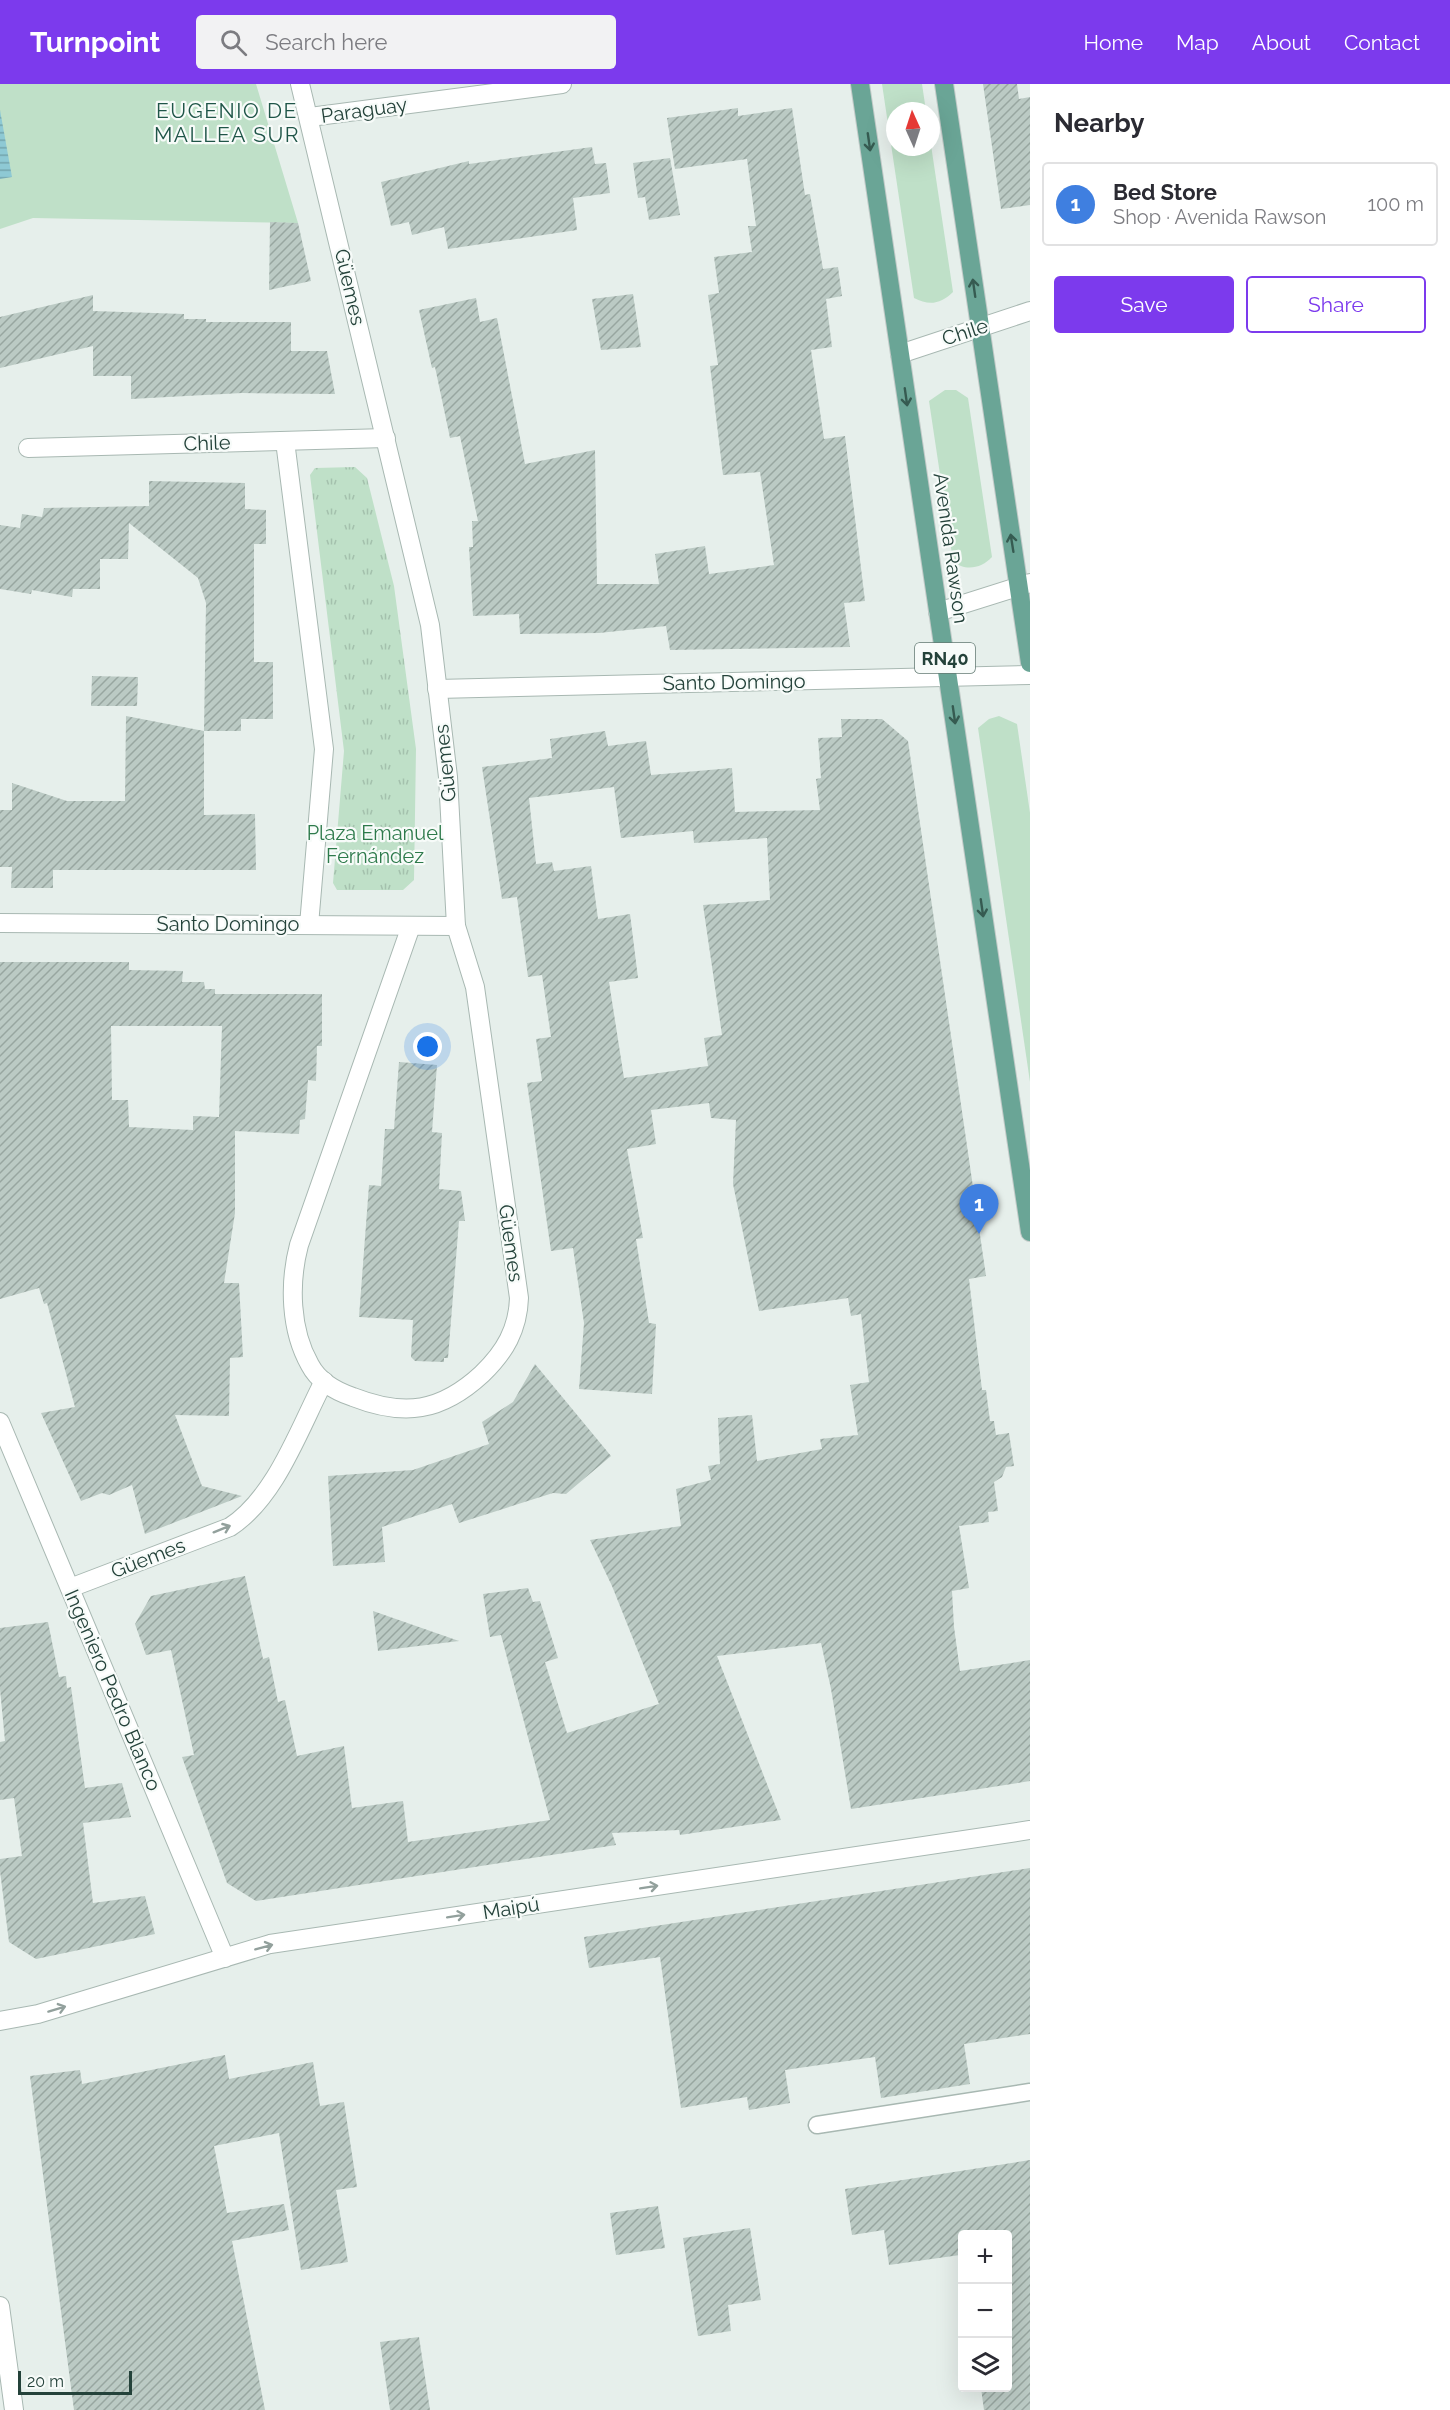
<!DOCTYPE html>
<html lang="en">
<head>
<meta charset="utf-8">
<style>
	:root { --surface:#fff; --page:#f2f2f3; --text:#2b2b33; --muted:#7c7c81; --line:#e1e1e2; --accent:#7c3aed }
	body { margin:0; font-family:Raleway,sans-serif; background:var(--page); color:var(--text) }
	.controls { position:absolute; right:18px; bottom:18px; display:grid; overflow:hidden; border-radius:6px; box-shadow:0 6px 24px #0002 }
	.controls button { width:54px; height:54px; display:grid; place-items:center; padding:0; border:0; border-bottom:2px solid var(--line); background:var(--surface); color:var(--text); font:30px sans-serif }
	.compass { position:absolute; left:886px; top:18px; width:54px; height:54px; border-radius:50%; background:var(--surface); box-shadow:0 6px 24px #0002; rotate:357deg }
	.scale { position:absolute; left:18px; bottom:15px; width:114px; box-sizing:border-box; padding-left:6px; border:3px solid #24423a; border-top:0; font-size:16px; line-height:21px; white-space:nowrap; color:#24423a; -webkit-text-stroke:4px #f7fbf9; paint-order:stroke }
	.you { position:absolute; left:428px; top:963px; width:21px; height:21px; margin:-15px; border:4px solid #fff; border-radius:50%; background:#1a73e8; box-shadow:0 0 0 9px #1a73e833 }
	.badge { display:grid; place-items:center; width:39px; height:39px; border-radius:50%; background:var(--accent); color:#fff; font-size:20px; font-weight:700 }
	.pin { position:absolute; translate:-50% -50px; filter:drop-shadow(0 2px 3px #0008) }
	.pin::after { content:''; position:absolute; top:32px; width:21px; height:18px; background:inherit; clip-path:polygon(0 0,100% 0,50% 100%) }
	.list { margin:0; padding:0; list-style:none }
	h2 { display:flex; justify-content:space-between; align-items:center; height:78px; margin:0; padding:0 24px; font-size:26px }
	h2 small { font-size:20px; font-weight:400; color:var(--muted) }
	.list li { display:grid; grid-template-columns:39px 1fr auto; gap:18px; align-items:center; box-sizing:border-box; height:84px; margin:0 12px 12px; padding:0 12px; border:2px solid var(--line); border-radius:6px }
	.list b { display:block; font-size:22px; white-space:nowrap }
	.list p { margin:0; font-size:20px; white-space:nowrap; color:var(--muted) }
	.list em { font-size:20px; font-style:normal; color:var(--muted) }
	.actions { display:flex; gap:12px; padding:18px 24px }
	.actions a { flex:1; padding:14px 0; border:2px solid var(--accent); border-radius:6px; text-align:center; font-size:21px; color:var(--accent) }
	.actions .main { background:var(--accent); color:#fff }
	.icon { flex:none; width:33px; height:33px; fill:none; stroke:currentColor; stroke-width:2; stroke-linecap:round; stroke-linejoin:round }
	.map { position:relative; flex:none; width:1030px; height:2326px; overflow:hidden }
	header { display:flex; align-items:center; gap:36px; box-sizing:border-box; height:84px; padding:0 30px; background:var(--accent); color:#fff }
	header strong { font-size:28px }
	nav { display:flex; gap:33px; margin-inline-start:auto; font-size:21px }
	.search { width:420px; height:54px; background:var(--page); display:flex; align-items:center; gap:15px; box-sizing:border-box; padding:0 21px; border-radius:6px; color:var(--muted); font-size:22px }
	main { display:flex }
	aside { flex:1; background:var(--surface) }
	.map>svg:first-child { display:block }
	.grass { fill:#bfe0c8 }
	.park { fill:url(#park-tufts) }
	.water { fill:url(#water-rules) }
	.building { fill:url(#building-hatch); fill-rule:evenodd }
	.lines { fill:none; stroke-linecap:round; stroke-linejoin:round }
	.service-casing { stroke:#a8b8b2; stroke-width:19 }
	.minor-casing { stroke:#a8b8b2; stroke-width:20 }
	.primary-casing { stroke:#c2cac8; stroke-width:20 }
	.service { stroke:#fff; stroke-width:16 }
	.minor { stroke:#fff; stroke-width:18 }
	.primary { stroke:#6aa596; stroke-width:18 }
	.oneway { stroke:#365b51 }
	.oneway2 { stroke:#92a09c }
	.labels { text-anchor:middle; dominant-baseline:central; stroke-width:4.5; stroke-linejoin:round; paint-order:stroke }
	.shield { fill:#f7fbf9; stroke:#637a73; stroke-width:1.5 }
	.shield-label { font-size:18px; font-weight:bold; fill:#24423a }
	.street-label { font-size:20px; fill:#24423a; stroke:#f7fbf9 }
	.park-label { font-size:20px; fill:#2d7a4b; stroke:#f7fbf9 }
	.neighbourhood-label { font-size:21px; letter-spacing:1.5px; fill:#1f5548; stroke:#f7fbf9 }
</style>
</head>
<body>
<header>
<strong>Turnpoint</strong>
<div class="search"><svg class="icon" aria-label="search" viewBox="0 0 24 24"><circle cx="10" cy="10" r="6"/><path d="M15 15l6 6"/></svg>Search here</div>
<nav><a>Home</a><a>Map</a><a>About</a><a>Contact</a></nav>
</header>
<main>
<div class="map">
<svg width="1030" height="2326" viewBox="0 0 1030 2326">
	<defs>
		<pattern id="park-tufts" width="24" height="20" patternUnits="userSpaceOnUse" patternTransform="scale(1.5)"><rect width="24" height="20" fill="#bfe0c8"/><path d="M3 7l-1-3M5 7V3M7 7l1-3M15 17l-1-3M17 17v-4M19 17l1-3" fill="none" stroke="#a4c1ad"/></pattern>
		<pattern id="water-rules" width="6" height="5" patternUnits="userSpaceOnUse" patternTransform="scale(1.5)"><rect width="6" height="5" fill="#8ec9d4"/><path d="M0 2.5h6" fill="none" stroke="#74a5ad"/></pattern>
		<pattern id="building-hatch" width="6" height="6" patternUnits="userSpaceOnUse" patternTransform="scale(1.5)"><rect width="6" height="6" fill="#bbcac4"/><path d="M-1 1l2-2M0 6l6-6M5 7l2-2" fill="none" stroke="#98a6a0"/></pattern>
	</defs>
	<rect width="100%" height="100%" fill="#e6efeb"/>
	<!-- grass -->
	<g class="grass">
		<polygon points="0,0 256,0 298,139 33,134 0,145"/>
		<path d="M882,0H922L926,27H895V63L931,61L953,208C941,220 929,222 914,214Z"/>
		<path d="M945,306H956L968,314L992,473C982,484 965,488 953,477L929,317Z"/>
		<polygon points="999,632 1017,640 1030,729 1030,998 978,644 989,635"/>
	</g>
	<!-- park -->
	<polygon class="park" points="355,383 367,394 394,502 416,665 414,796 403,806 337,806 333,799 344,667 310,391 315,384"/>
	<!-- water -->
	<polygon class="water" points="0,26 12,93 0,95"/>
	<!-- building -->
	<g class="building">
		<polygon points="983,0 1017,0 1019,15 1030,13 1030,121 1001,125"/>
		<polygon points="738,24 738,32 792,24 805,111 810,110 823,185 838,183 842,212 826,215 832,263 811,266 824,355 845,352 865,517 844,519 850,563 670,566 666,542 599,549 520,550 519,530 473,532 469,463 473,463 472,437 478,437 460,352 450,354 435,283 432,284 419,226 476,214 480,238 497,234 525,380 595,366 597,500 659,500 655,470 705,462 709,490 774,481 760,388 723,391 710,282 718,281 708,211 719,209 714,173 752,168 748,142 756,142 747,75 675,85 667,34"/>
		<polygon points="592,63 595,80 606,79 610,109 573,114 577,146 448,165 444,143 412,151 409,138 391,142 381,98 469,77 469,80"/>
		<polygon points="670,74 680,131 649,136 645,113 638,114 633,79"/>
		<polygon points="270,138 298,139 311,197 269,206"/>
		<polygon points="633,210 641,263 601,266 592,215"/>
		<polygon points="93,211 93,227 184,230 184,235 206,235 206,238 291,238 291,267 327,267 335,310 242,309 131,315 131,292 93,292 93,262 0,284 0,233"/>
		<polygon points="149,397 245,399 245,425 266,426 266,460 254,460 254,578 273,578 273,635 241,635 241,647 204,647 206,519 198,494 129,439 128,475 100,475 100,505 73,505 72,513 32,506 31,510 0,505 0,441 20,444 22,430 42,433 44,424 149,422"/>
		<polygon points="92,592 138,593 137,622 91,622"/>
		<polygon points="126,632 204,647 204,731 255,730 256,786 53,786 53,804 11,804 12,783 0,783 0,726 12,726 12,699 67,717 125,717"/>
		<path d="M841,635H882L908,657L986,1192L969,1195L982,1306H986L990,1337H994L996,1351L1009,1349L1014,1382L1006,1383L1002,1393L994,1398L998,1427L988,1428L989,1438L959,1442L969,1504L952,1507L954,1543L960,1587L1030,1576V1697L851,1725L831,1605L821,1559L717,1572L781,1736L680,1751L679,1746L612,1749L616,1761L256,1817L227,1799L182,1673L194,1671L171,1566L146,1571L135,1540L151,1512L245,1492L263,1575L269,1573L278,1618L285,1616L297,1672L344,1662L352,1724L403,1717L408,1758L550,1736L501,1551L490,1553L483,1510L528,1504L533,1518L540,1517L558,1574L545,1578L567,1649L659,1620L612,1502L590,1456L681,1442L676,1405L711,1396L708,1382L720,1380L718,1334L752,1331L757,1377L822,1365L820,1355L858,1351L850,1301L869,1298L861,1230L851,1232L848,1214L759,1227L733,1100L736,1036L711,1034L709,1019L651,1026L656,1060L627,1065L643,1154L636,1155L649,1239L656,1240L652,1310L579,1305L584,1239L573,1164L551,1167L527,999L542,997L536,955L551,953L542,891L528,893L517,813L502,815L482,683L552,674L550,655L605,647L608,662L646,657L651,691L732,684L735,728L820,726L816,695L821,694L818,654L842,653ZM614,703L621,754L693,747L694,759L767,754L770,816L703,821L722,951L704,954L708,982L624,994L609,898L638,894L630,830L598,835L591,782L554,787L552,778L536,780L529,714Z"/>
		<path d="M0,878H129V886L183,887L182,898H204L205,905H215V910H322V962H317L316,997L308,996L305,1035L300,1036L299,1050L235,1047V1129L224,1199H239L243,1273L230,1274L229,1332L175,1331L202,1402L242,1412L145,1450L132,1401L109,1411L102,1409L81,1417L41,1329L75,1323L47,1219L44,1220L39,1204L0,1215ZM111,942H222L219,1033L193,1032V1046L129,1043L128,1016H112Z"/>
		<polygon points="399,978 437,981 432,1048 442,1049 439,1105 461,1107 465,1137 459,1137 448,1274 444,1274 444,1278 415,1277 411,1273 413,1236 359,1233 369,1101 381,1102 385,1045 394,1045"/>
		<polygon points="535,1280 611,1372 566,1410 553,1409 459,1439 452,1420 382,1443 385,1478 333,1482 328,1392 413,1386 489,1360 482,1338 513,1318"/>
		<polygon points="373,1527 459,1557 378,1567"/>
		<polygon points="48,1538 59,1593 66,1592 67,1604 71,1603 85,1704 122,1699 131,1733 83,1739 93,1819 145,1812 155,1850 36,1875 9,1858 0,1787 0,1775 22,1772 14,1714 0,1716 0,1658 5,1657 0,1605 0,1544"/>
		<polygon points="1030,1784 1030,1950 964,1960 970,2000 881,2014 875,1973 785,1986 790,2019 749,2026 747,2013 681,2024 660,1873 589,1884 584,1853"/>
		<polygon points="225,1971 229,1995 313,1978 320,2022 344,2018 357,2103 336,2106 348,2178 301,2186 279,2049 214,2062 227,2129 284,2120 289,2146 232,2157 265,2326 74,2326 30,1992 80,1986 82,2000"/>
		<polygon points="1030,2076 1030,2326 984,2326 981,2304 1008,2304 1008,2151 963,2151 963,2187 960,2171 889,2181 884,2146 852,2151 845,2105"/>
		<polygon points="658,2122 665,2164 616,2171 610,2129"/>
		<polygon points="750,2144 761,2216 728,2221 731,2247 698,2252 683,2154"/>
		<polygon points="419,2253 430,2326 390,2326 380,2258"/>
	</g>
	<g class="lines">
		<!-- service casing -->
		<g class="service-casing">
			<polyline id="service" points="817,2041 1030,2008"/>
		</g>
		<!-- minor casing -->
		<g class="minor-casing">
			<g id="minor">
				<path d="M300,0L430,541L448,693L456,842L475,903L519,1214C518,1245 505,1268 482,1290C441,1328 404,1333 353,1313C335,1307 319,1298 310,1281C290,1246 289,1199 299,1161L411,842"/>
				<polyline points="310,33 562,0"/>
				<polyline points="900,270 1030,227"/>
				<polyline points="285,357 324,665 309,841"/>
				<polyline points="28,364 386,354"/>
				<polyline points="938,528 1030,499"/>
				<polyline points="437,605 1030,591"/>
				<polyline points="0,839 456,842"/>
				<polyline points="0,1338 225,1874"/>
				<path d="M70,1504L230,1443C276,1413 299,1345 324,1297"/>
				<polyline points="0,1937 38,1930 270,1860 1030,1746"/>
				<polyline points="0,2222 14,2326"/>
			</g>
		</g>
		<!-- primary casing -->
		<g class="primary-casing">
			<g id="primary">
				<polyline points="860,0 1030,1148"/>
				<polyline points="944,0 1030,579"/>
			</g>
		</g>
		<!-- service -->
		<use href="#service" class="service"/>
		<!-- minor -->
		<use href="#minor" class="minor"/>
		<!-- primary -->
		<use href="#primary" class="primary"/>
	</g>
	<!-- one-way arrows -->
	<defs><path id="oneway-shaft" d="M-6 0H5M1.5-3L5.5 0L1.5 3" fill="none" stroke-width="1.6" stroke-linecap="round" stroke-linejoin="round" transform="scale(1.5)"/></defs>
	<g class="oneway">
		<use href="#oneway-shaft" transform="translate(869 58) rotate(82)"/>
		<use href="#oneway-shaft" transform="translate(974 204) rotate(-98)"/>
		<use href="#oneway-shaft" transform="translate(906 313) rotate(82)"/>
		<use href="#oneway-shaft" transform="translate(1012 459) rotate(-99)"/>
		<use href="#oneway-shaft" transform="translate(954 631) rotate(82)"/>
		<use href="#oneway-shaft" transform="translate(982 824) rotate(82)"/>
	</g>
	<g class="oneway2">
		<use href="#oneway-shaft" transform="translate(222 1445) rotate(-22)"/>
		<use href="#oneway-shaft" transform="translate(649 1803) rotate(-9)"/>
		<use href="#oneway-shaft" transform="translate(456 1832) rotate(-9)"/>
		<use href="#oneway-shaft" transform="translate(264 1863) rotate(-15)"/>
		<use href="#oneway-shaft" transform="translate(57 1925) rotate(-17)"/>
	</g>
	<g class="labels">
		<!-- shield labels -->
		<rect class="shield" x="915" y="559" width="60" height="30" rx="4.5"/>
		<g class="shield-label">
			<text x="945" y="574">RN40</text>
		</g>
		<!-- street labels -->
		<g class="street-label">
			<text transform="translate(364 26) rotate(-8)">Paraguay</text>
			<text transform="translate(350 203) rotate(77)">Güemes</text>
			<text transform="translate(965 248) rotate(-18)">Chile</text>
			<text transform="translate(207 359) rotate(-2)">Chile</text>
			<text transform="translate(951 464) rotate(82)">Avenida Rawson</text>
			<text transform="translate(734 598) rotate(-1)">Santo Domingo</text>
			<text transform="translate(445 679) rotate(-96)">Güemes</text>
			<text x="228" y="840">Santo Domingo</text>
			<text transform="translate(511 1159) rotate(82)">Güemes</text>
			<text transform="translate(148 1474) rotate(-21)">Güemes</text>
			<text transform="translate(113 1606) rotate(67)">Ingeniero Pedro Blanco</text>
			<text transform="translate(511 1824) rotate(-9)">Maipú</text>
		</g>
		<!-- park labels -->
		<g class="park-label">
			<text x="375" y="749">Plaza Emanuel<tspan x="375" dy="23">Fernández</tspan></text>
		</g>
		<!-- neighbourhood labels -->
		<g class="neighbourhood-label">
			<text x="227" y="26">EUGENIO DE<tspan x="227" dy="24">MALLEA SUR</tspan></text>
		</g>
	</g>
</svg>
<div class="controls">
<button>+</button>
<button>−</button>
<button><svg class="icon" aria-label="layers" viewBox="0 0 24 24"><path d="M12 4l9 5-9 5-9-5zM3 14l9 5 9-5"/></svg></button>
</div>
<svg class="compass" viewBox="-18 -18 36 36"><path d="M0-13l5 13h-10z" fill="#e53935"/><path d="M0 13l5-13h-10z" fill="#7c7c81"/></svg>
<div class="scale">20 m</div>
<div class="you"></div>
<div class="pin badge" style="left:979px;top:1150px;background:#3f7fe0">1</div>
</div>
<aside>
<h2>Nearby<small></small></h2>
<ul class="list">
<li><span class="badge" style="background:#3f7fe0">1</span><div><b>Bed Store</b><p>Shop · Avenida Rawson</p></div><em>100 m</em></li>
</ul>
<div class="actions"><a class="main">Save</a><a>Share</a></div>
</aside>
</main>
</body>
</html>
